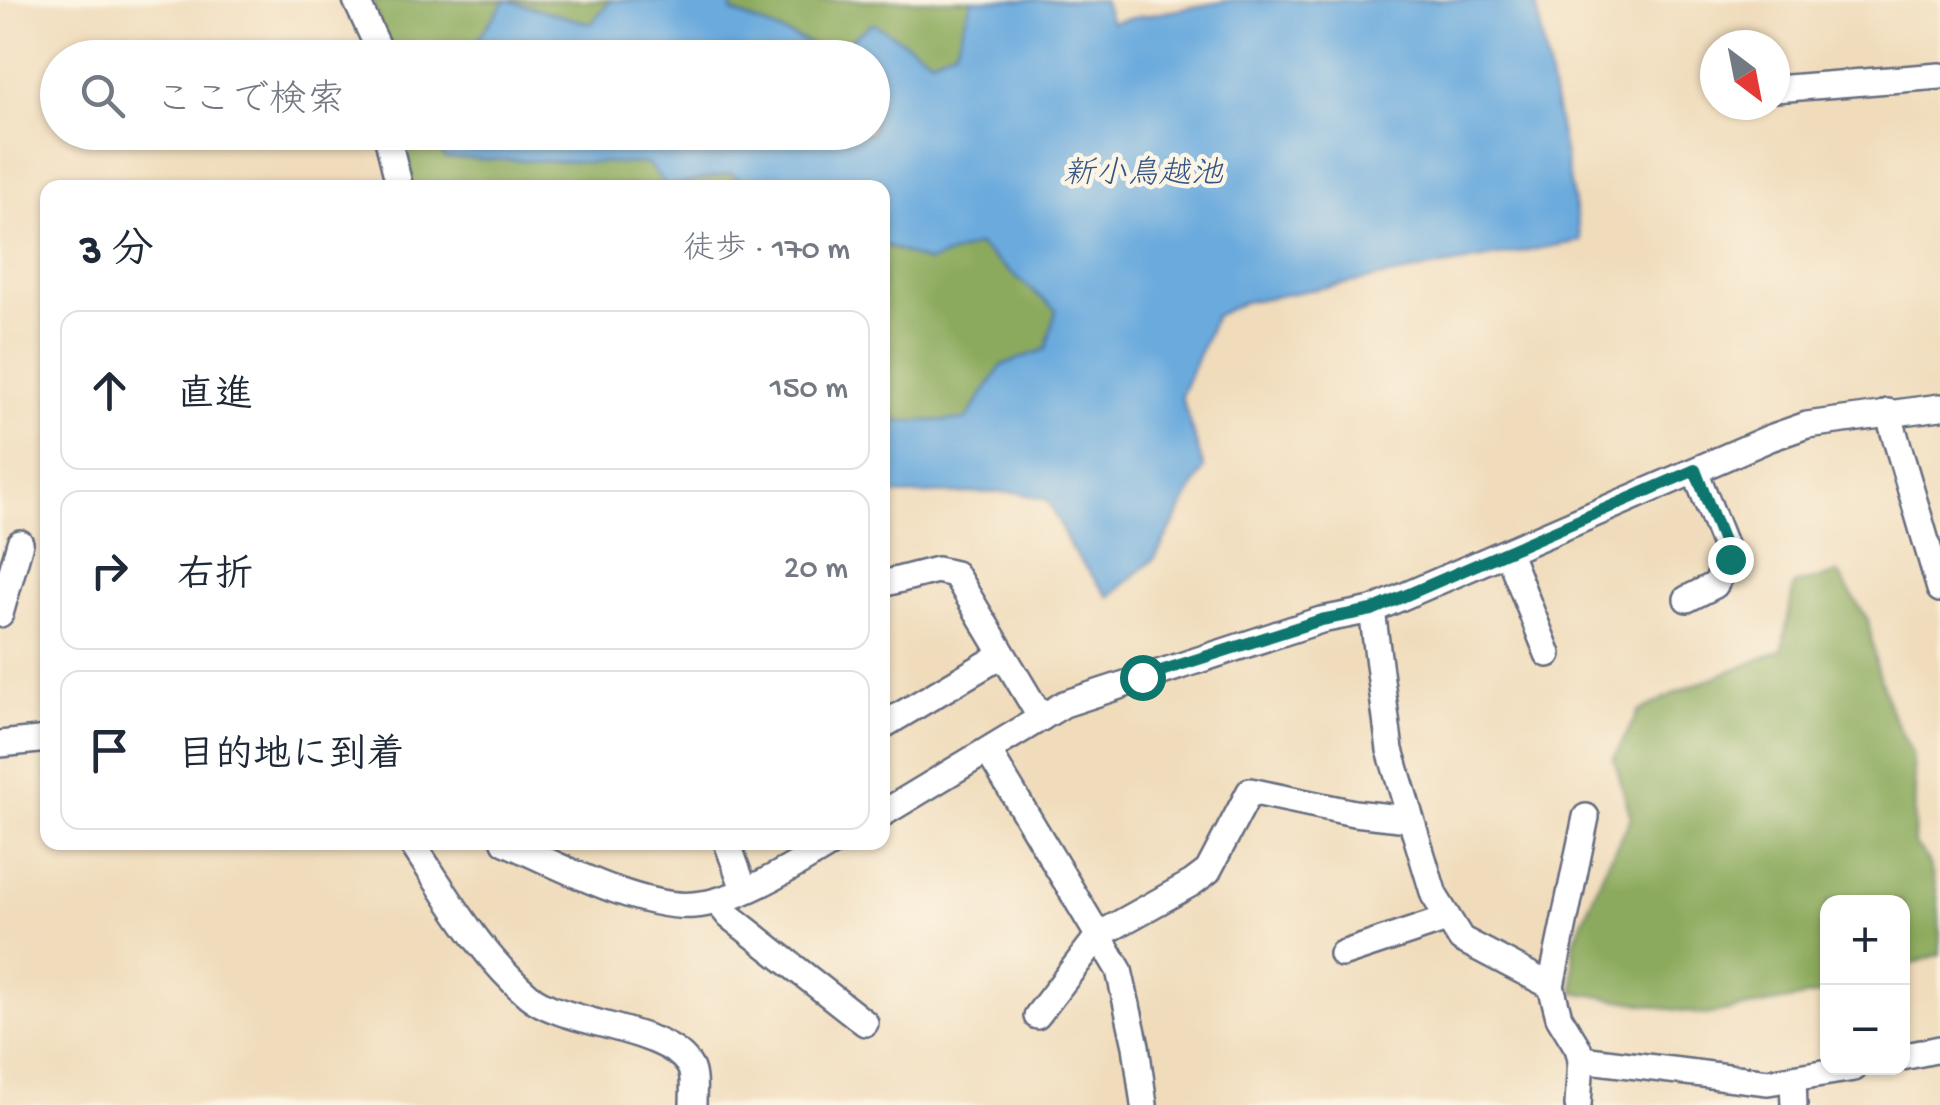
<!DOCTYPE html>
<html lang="ja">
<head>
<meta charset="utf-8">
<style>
	:root { --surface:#fff; --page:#f6f6f7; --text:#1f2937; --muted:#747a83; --line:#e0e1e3 }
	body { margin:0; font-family:"Gochi Hand","Klee One",sans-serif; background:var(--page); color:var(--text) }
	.controls { position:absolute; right:30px; bottom:30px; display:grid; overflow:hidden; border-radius:20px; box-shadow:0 2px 8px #0004 }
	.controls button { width:90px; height:90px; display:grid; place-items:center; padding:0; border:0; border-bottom:2px solid var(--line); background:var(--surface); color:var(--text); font:50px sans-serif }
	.compass { position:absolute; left:1700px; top:30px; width:90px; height:90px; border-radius:50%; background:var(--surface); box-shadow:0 2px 8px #0004; rotate:148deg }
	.stop { position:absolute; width:30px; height:30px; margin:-22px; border:8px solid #0f766e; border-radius:50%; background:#fff }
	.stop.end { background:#0f766e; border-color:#fff; box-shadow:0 2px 10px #0008 }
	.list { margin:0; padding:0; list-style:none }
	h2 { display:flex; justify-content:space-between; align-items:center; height:130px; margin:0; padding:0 40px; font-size:42px }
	h2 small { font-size:32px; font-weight:400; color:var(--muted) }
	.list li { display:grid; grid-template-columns:65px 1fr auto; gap:30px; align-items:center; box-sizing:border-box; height:160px; margin:0 20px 20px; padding:0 20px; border:2px solid var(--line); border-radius:20px }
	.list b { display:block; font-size:38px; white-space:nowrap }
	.list em { font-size:32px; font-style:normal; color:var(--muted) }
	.icon { flex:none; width:55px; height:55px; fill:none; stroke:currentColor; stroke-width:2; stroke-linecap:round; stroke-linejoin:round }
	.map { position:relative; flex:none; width:1940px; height:1105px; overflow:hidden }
	.search { position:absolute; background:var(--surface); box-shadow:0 2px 8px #0004; left:40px; top:40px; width:850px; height:110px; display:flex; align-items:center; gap:25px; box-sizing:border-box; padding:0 35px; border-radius:55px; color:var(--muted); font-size:38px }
	.panel { position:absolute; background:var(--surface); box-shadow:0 2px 8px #0004; left:40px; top:180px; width:850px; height:670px; border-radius:20px }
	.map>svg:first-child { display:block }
	.forest { fill:#8caa5d; stroke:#546c5e; stroke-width:2.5 }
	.water { fill:#6aaadd; stroke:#426c9e; stroke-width:2.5 }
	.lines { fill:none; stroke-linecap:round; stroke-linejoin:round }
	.minor-casing { stroke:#666c7f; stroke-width:30 }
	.minor { stroke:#fff; stroke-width:25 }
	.route { stroke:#0f766e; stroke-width:12 }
	.labels { text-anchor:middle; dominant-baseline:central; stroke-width:9; stroke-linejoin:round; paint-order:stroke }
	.water-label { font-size:32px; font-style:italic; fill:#335484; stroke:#fcf5e5 }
</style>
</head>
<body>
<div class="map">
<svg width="1940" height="1105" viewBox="0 0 1940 1105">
	<rect width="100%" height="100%" fill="#fcf5e5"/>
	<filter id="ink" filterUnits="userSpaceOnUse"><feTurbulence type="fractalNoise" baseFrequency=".01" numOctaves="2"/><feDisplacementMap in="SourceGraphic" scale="20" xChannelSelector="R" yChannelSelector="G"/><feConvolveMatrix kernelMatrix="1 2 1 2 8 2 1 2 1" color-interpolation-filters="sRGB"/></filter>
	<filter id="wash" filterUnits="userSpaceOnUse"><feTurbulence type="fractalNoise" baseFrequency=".0048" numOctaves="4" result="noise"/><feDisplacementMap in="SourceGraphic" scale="40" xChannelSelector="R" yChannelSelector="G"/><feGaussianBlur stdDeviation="2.25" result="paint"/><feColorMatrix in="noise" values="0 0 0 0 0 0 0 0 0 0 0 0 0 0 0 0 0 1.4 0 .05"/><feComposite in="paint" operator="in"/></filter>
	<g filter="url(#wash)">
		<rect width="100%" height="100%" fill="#f0dcbb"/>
		<!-- forest -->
		<g class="forest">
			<polygon points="372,0 611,0 591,24 506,1 465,58 389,57"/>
			<polygon points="732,0 972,0 956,49 932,59 873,24 833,53 731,11"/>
			<polygon points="402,133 434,133 446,158 648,164 667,187 731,173 753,187 412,187"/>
			<polygon points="882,244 928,262 978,245 1056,310 1046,350 1002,365 966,420 883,422"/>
			<path d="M1838,573L1868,620L1876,664L1891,712L1912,753L1915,787L1914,844C1940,867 1940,913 1940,954L1903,967L1902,902H1828L1827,993L1705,1015L1574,992L1573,944L1606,866L1631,818L1614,758L1638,712L1675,693L1782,650L1794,585Z"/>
		</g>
		<!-- water -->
		<polygon class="water" points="506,0 591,24 611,0 732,0 732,12 832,53 873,23 932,59 956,48 972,0 1103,0 1111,22 1232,0 1535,0 1581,241 1244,302 1215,316 1181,396 1204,468 1155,558 1109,597 1072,550 1048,500 1016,492 883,495 883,422 966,420 1002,365 1046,349 1056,310 978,245 928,262 883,244 882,188 795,188 792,183 753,187 731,173 667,187 648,164 445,158 434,133 872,132 872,58 465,57"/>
	</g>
	<g filter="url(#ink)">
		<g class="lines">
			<!-- minor casing -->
			<g class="minor-casing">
				<g id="minor">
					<polyline points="356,0 377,45 378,58"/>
					<polyline points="1775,89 1940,76"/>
					<polyline points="386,132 400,188"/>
					<polyline points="1888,412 1940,589"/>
					<polyline points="1508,553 1548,654"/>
					<polyline points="882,584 937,570 955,574 1041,718"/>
					<polyline points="1687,599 1715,585 1730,559 1695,471"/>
					<polyline points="1372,610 1390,750 1434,895 1461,939 1551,986 1559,1017 1578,1048 1581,1059 1578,1105"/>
					<polyline points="0,614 20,543"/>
					<polyline points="882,726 1002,655"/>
					<polyline points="0,744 48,739"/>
					<polyline points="988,751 1119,970 1136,1046 1144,1105"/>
					<polyline points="882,814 1064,704 1321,620 1372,610 1770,438 1807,425 1940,407"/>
					<path d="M411,842C447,895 480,955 529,996C564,1025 669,1027 690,1067C695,1076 693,1094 693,1105"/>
					<path d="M505,842C555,864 641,910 694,905C738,902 796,865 834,842"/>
					<polyline points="727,842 744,889"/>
					<polyline points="717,901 729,916 865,1023"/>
					<polyline points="1342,954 1447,919"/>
					<polyline points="1551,986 1586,817"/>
					<polyline points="1037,1016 1099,935 1192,883 1208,871 1250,791 1354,813 1409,819"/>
					<polyline points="1902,1057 1940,1049"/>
					<polyline points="1581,1059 1768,1082 1854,1068"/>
					<polyline points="1793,1080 1794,1105"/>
				</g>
			</g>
			<!-- minor -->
			<use href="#minor" class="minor"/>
		</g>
	</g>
	<g class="lines" filter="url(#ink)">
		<!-- route -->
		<polyline class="route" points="1142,677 1321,620 1372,610 1695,470 1730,559"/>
	</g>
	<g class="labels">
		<!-- water labels -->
		<g class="water-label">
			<text x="1143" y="176">新小鳥越池</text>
		</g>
	</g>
</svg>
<div class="controls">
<button>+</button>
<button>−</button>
</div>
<svg class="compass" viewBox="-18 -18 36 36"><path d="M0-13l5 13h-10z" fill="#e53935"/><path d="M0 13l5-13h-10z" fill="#747a83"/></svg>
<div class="stop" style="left:1142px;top:677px"></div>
<div class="stop end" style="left:1730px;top:559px"></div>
<div class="search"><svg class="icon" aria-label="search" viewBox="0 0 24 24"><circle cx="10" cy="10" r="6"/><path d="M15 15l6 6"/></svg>ここで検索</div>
<section class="panel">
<h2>3 分<small>徒歩 · 170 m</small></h2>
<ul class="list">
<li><svg class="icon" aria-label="ahead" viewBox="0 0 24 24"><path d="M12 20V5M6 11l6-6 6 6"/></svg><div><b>直進</b></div><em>150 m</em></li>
<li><svg class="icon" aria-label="right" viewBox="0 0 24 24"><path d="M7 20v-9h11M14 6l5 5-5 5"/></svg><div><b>右折</b></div><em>20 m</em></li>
<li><svg class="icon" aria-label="arrive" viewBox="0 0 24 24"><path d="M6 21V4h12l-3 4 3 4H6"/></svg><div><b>目的地に到着</b></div></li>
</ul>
</section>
</div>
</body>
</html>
